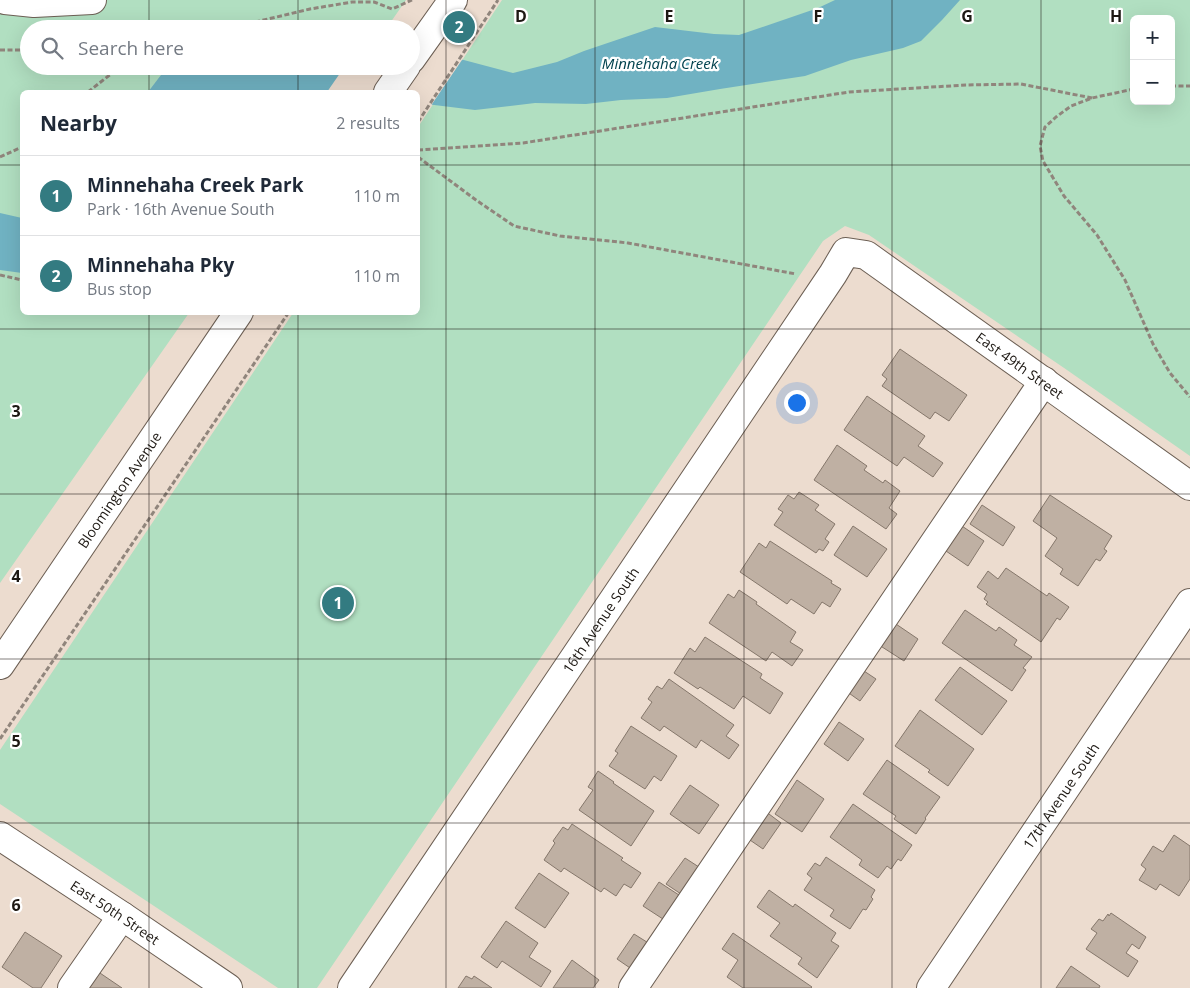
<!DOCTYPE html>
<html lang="en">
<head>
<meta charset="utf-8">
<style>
	:root { --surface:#fff; --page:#f6f6f7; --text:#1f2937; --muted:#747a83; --line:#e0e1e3; --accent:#337b81 }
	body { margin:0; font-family:"Open Sans",sans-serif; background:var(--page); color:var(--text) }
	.controls { position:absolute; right:15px; top:15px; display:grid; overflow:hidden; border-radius:8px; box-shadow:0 5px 20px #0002 }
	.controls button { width:45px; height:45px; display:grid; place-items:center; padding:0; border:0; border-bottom:1px solid var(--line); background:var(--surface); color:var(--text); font:25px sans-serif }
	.you { position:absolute; left:796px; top:402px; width:18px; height:18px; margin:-12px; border:4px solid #fff; border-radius:50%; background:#1a73e8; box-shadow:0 0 0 8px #1a73e833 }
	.badge { display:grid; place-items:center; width:32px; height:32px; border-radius:50%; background:var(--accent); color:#fff; font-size:16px; font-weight:700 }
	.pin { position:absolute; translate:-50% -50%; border:2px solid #fff; box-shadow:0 1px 5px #0006 }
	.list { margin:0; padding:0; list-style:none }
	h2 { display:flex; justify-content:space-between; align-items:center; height:65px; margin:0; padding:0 20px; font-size:21px }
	h2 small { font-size:16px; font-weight:400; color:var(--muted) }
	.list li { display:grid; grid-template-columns:32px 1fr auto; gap:15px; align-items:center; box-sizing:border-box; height:80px; padding:0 20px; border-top:1px solid var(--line) }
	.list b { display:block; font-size:19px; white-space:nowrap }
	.list p { margin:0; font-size:16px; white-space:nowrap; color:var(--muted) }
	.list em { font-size:16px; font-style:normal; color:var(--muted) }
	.icon { flex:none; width:28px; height:28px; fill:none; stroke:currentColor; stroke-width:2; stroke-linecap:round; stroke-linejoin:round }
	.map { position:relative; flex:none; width:1190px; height:988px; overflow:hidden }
	.search { position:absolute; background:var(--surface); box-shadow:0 5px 20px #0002; left:20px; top:20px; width:400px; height:55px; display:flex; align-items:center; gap:12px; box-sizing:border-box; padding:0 18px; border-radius:28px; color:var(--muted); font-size:19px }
	.panel { position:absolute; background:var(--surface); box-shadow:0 5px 20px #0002; left:20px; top:90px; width:400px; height:225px; border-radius:8px }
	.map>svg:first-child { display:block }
	.green { fill:#b1dfc1; fill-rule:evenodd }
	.water { fill:#70b2c2 }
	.pier { fill:#ecdccf }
	.building { fill:#bfb0a3; stroke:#85776b }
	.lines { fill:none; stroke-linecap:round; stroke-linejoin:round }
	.minor-casing { stroke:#6c5f54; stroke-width:30 }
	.path { stroke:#90857c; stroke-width:3; stroke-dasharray:5 2.5; stroke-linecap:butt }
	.minor { stroke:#fff; stroke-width:28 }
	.grid { fill:none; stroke:#1d1813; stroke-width:1; stroke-opacity:0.55 }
	.labels { text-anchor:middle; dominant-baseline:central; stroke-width:4.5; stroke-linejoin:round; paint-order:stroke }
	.street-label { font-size:14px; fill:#1d1813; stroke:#fff }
	.water-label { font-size:15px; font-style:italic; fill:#01414d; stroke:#fff }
	.grid-label { font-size:16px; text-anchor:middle; font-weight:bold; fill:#1d1813; stroke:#fff; stroke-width:4.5; stroke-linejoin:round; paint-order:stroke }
</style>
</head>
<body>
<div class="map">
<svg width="1190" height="988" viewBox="0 0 1190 988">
	<rect width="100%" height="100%" fill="#ecdccf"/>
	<!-- green -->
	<g class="green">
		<polygon points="0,0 406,0 386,29 29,29 29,66 360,66 342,92 22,92 22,312 189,313 0,583"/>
		<path d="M502,0H1190V456L1067,370L869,235L845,226L823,241L317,988H278L0,804V750L293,313L418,312V127ZM1134,19H1171V101H1134Z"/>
	</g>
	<!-- water -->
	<g class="water">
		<polygon points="835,0 960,0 942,20 921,41 903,48 851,60 805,76 720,89 667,98 621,100 586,104 535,103 475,110 418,103 418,92 346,92 329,90 316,92 148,92 161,75 174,66 411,66 411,46 513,73 557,62 584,51 655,27 714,34 739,35 818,8"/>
		<polygon points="0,213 22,218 22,273 0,270"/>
	</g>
	<!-- pier -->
	<polygon class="pier" points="411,44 464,57 430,107 418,106 418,92 327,92 345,66 411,66"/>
	<!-- building -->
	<g class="building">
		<polygon points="900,349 967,395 949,421 935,412 930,419 882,386 887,379 882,375"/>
		<polygon points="867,396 925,436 918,446 943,463 933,477 904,457 897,466 844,430"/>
		<polygon points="837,445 867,466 864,470 883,483 885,480 900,491 889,508 897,514 886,529 814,480"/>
		<polygon points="799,492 819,505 815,510 835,524 825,539 829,542 823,551 819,549 816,553 774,525 783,512 778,509 788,495 794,499"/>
		<polygon points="1050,495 1112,536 1104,549 1107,551 1100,561 1096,559 1078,586 1060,574 1063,569 1045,556 1057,538 1033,521"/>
		<polygon points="982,505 1015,527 1003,546 970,524"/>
		<polygon points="959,524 984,541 968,566 943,549"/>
		<polygon points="853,526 887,549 867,577 834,555"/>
		<polygon points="770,541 832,581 831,583 841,589 830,607 822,602 814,614 791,599 787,604 740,572 759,543 766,548"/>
		<polygon points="1006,568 1047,596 1049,593 1069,607 1060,620 1057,618 1041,642 986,604 988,602 984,599 987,594 977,587 988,571 998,579"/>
		<polygon points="739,590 757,602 756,604 796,632 790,642 803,650 792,666 772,652 766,661 709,623 728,594 734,598"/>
		<polygon points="965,610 996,631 999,627 1017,640 1014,645 1032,657 1023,668 1026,670 1012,691 942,643"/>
		<polygon points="893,622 918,639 904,661 879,645"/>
		<polygon points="705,637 762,674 760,678 783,693 770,714 743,696 734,709 700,687 698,689 674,673 690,648 695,652"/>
		<polygon points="960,667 1007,701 982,735 935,700"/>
		<polygon points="861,669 876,679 860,701 846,691"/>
		<polygon points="669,679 734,725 726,736 739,745 729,759 701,740 696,748 664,726 660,731 641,718 652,702 648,699 657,686 662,689"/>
		<polygon points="920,710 974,749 948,786 928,772 930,770 895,746"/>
		<polygon points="839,722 864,739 848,761 824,744"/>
		<polygon points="631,726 677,756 661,781 654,776 645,789 609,766 618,753 615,751"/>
		<polygon points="887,760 940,797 925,818 926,819 916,834 894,819 896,816 863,794"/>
		<polygon points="598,771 614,782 613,783 654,811 631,846 579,810 593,790 588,787"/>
		<polygon points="797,780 824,799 802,832 775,814"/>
		<polygon points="690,785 719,805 699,834 670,814"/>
		<polygon points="853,804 912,845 901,861 898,859 891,869 887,866 878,878 859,865 862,860 830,837"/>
		<polygon points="765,811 781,823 763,849 747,838"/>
		<polygon points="572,824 623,858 621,860 641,873 631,888 624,884 616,896 604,888 601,892 564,868 561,872 544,860 555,843 553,841 563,827 568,830"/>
		<polygon points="1174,835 1190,846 1190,879 1179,896 1160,884 1156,890 1139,880 1146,869 1141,865 1153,846 1163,852"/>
		<polygon points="826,857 875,890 871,897 873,899 866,910 863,909 850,929 830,916 834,910 804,890 812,878 807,874 815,863 820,866"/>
		<polygon points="685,858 702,869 684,896 666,884"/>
		<polygon points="539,873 569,893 545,928 515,908"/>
		<polygon points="659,882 682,897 666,921 643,906"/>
		<polygon points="769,890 793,907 795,904 836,933 831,941 839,946 817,978 798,964 802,958 770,936 780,923 757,907"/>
		<polygon points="1111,913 1146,937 1139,949 1132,944 1126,953 1138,961 1128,977 1086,949 1097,933 1091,929 1099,919 1103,921 1108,914 1109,916"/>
		<polygon points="506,921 538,943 529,957 551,971 541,987 502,961 497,968 481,957"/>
		<polygon points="25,932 62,956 41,988 33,988 2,967"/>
		<polygon points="733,933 812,987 811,988 743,988 727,977 738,960 722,949"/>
		<polygon points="634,934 650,944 633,970 617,959"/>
		<polygon points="572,960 599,980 593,988 553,988"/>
		<polygon points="1071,966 1100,986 1099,988 1056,988"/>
		<polygon points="97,971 122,988 85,988"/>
		<polygon points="466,976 472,979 474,976 492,988 458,988"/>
	</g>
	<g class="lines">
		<!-- minor casing -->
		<g class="minor-casing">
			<g id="minor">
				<polyline points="5,0 34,3 92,0"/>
				<polyline points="411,59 453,0"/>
				<polyline points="388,92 406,66"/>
				<path id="s1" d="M0,665L239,312"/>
				<path id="s2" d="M0,836L122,916L228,988"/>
				<polyline points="72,988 122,916"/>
				<path id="s3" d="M352,988L833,274L846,252L866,255L1190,486"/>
				<polyline points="633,988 1044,381"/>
				<path id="s4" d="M931,988L1190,603"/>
			</g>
		</g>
		<!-- path -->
		<g class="path">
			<polyline points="226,29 310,9 352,2 374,2 392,9 412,0"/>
			<polyline points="0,50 29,50"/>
			<polyline points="1171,86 1190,86"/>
			<polyline points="1134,89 1092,98 1071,106 1056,117 1045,127 1040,146 1043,161 1064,196 1097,235 1125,280 1153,344 1170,373 1190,397"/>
			<polyline points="88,92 121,66"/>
			<polyline points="418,122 498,0"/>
			<polyline points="418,150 523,143 849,92 966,85 1021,84 1092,98"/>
			<polyline points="0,157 22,147"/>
			<polyline points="418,157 476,200 514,226 560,236 628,243 796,274"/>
			<polyline points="0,275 22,280"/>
			<polyline points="0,739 289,312"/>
		</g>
		<!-- minor -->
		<use href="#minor" class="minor"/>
	</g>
	<!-- grid -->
	<path class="grid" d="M149,0V29M298,0V29M446,0V988M595,0V988M744,0V988M892,0V988M1041,0V988M149,66V92M298,66V92M0,165H22M418,165H1190M149,312V988M298,312V988M0,329H1190M0,494H1190M0,659H1190M0,823H1190"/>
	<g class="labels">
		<!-- street labels -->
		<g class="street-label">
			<text stroke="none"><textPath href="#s3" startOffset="1096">East 49th Street</textPath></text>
			<text stroke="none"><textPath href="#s1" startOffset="212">Bloomington Avenue</textPath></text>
			<text stroke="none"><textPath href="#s3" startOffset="444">16th Avenue South</textPath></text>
			<text stroke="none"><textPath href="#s4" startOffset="232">17th Avenue South</textPath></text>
			<text stroke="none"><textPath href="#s2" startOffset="138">East 50th Street</textPath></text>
		</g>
		<!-- water labels -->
		<g class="water-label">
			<text x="660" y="63">Minnehaha Creek</text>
		</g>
	</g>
	<g class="grid-label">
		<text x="521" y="22">D</text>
		<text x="669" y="22">E</text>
		<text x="818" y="22">F</text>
		<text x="967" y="22">G</text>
		<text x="1116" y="22">H</text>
		<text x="16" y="417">3</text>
		<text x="16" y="582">4</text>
		<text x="16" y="747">5</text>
		<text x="16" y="911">6</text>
	</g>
</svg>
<div class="controls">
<button>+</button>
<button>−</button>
</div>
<div class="you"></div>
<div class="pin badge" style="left:338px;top:603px">1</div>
<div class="pin badge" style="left:459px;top:27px">2</div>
<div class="search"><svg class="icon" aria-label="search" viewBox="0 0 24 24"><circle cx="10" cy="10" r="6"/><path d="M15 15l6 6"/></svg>Search here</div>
<section class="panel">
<h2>Nearby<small>2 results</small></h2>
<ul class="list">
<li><span class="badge">1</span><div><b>Minnehaha Creek Park</b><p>Park · 16th Avenue South</p></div><em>110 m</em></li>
<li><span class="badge">2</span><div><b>Minnehaha Pky</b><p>Bus stop</p></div><em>110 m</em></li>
</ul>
</section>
</div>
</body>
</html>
